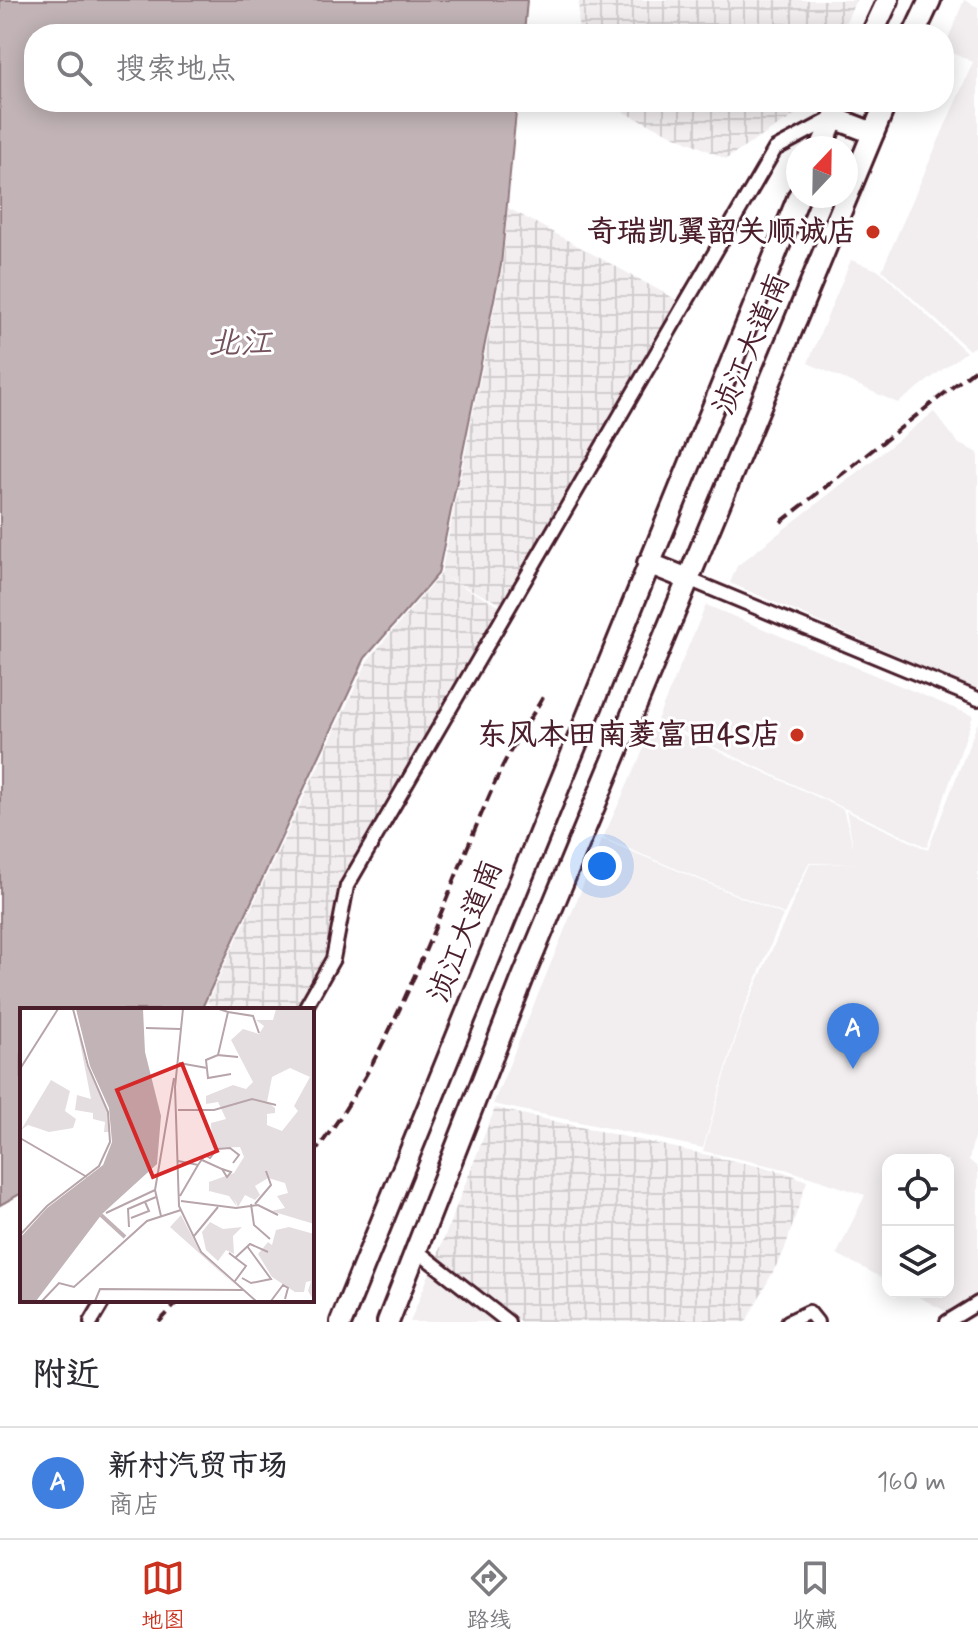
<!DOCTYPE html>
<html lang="zh">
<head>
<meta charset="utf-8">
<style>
	:root { --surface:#fff; --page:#f7f7f7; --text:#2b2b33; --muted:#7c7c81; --line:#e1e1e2; --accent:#c8321e }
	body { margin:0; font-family:Mynerve,"LXGW WenKai TC",sans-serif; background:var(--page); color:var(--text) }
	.controls { position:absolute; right:24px; bottom:24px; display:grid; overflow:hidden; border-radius:16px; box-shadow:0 4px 20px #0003 }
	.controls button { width:72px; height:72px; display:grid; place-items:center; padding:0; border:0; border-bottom:2px solid var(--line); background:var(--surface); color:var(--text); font:40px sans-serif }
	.compass { position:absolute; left:786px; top:136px; width:72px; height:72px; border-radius:50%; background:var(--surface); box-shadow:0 4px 20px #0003; rotate:22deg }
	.you { position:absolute; left:602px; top:866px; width:28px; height:28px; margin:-20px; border:6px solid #fff; border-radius:50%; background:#1a73e8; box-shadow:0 0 0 12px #1a73e833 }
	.badge { display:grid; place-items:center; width:52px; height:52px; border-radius:50%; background:var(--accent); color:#fff; font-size:26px; font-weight:700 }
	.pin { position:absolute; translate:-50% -66px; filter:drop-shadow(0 2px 4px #0008) }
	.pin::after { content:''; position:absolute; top:42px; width:28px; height:24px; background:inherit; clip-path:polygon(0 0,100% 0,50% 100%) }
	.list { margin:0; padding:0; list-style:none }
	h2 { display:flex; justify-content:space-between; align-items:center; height:104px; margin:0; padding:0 32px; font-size:34px }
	h2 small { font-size:26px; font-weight:400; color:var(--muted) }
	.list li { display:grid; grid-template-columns:52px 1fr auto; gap:24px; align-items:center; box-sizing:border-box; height:112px; padding:0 32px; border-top:2px solid var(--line) }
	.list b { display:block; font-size:30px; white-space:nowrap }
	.list p { margin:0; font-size:26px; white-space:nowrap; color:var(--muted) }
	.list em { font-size:26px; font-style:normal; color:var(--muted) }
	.icon { flex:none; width:44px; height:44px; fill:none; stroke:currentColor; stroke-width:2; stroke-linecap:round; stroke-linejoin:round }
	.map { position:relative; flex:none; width:978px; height:1322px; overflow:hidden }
	.search { position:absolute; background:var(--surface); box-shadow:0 4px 20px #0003; left:24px; right:24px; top:24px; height:88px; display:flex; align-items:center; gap:20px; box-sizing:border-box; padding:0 28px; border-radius:32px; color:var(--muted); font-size:30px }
	.sheet { height:216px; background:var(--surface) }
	nav { display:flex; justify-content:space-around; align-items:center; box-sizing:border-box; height:112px; border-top:2px solid var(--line); background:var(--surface); font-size:22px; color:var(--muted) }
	nav a { display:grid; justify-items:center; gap:4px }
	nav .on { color:var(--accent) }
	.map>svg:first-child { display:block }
	.built { fill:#f2eeef }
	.industrial { fill:url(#industrial-grid) }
	.water { fill:#c1b3b6; stroke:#91787e; stroke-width:2 }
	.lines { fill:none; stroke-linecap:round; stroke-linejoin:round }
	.street-casing { stroke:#4a1f2b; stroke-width:18 }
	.primary-casing { stroke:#4a1f2b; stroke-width:26 }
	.street { stroke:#fff; stroke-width:12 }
	.primary { stroke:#fff; stroke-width:20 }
	.rail { stroke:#4a1f2b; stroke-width:4; stroke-dasharray:12 6; stroke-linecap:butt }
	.poi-dot { fill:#c8321e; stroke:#fff; stroke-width:3 }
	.labels { text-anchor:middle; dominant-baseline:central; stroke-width:6; stroke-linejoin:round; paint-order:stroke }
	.poi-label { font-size:30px; font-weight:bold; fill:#4a1f2b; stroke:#fff; text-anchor:end }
	.street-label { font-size:30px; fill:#4a1f2b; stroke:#fff }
	.water-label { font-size:32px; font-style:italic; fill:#74535c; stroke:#fff }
	.inset-river { fill:none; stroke:#c1b3b6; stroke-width:4 }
	.inset-road { fill:none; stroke:#b7a5aa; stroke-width:2 }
	.view { fill:#d62828; fill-opacity:0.15; stroke:#d62828; stroke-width:4 }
	.inset-edge { fill:none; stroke:#4a1f2b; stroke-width:4 }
</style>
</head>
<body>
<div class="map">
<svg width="978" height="1322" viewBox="0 0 978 1322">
	<defs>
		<pattern id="industrial-grid" width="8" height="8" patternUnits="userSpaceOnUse" patternTransform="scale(2)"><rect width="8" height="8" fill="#f2eeef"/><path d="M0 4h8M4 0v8" fill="none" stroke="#d1cccd"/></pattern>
	</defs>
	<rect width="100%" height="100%" fill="#fff"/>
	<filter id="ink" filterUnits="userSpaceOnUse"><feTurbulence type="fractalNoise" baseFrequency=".0125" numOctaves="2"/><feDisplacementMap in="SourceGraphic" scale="16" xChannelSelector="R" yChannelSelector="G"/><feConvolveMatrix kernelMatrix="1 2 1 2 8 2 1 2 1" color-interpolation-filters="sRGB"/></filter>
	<g filter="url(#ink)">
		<!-- built -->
		<g class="built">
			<polygon points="964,0 978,7 978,344 969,350 882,270 973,62 944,49"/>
			<polygon points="851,260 880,271 966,352 898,403 808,363"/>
			<polygon points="934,412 959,444 978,453 978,690 730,583 737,566"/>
			<polygon points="706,605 973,716 927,847 657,720"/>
			<polygon points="656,722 843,809 854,849 846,811 928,850 978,722 978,1120 969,1160 978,1168 978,1300 953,1315 909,1292 948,1292 948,1160 888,1160 888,1281 837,1254 865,1195 785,1169 703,1151 742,1017 810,864 858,863 809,863 784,914 603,838"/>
			<polygon points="602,839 783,915 741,1016 703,1148 493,1104"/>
			<polygon points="432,1267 497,1322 410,1322"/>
		</g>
		<!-- industrial -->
		<g class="industrial">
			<polygon points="579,0 856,0 840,34 578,34"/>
			<polygon points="601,102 809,102 806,108 726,159"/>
			<polygon points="508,208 679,301 501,604 443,576 499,606 341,882 333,912 331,946 295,1010 219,1010 207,1003 368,660 441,574 503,265"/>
			<polygon points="495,1108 784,1172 807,1181 784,1251 746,1322 521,1322 437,1256"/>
		</g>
		<!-- water -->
		<polygon class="water" points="0,0 527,0 524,34 34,34 34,102 517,102 501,265 438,574 365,658 201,1010 22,1010 22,1193 0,1205"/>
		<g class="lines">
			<!-- street casing -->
			<g class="street-casing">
				<g id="street">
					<polyline points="688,579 978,699"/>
					<polyline points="304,1010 333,959 347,886 775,149 831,119"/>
					<polyline points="416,1250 508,1322"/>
					<polyline points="91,1322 104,1300"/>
					<polyline points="788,1322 809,1312 817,1322"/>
					<polyline points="947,1322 978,1303"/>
				</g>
			</g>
			<!-- primary casing -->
			<g class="primary-casing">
				<g id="primary">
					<polyline points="872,34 888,0"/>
					<polyline points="914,34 930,0"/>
					<polyline points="834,118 873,133"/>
					<polyline points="821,148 841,102"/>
					<polyline points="648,563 688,579"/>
					<polyline points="341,1322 799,196"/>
					<polyline points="388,1322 522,980 886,102"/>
				</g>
			</g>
			<!-- street -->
			<use href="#street" class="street"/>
			<!-- primary -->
			<use href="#primary" class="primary"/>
			<!-- rail -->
			<g class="rail">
				<polyline points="781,522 978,367"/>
				<path d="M312,1156C400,1044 440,904 498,776C510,748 528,723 543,697"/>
				<polyline points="159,1322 180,1300"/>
			</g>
		</g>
	</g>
	<!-- markers -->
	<g class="poi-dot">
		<circle cx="873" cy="232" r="8"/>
		<circle cx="797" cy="735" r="8"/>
	</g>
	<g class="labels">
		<!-- poi labels -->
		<g class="poi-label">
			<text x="857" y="232">奇瑞凯翼韶关顺诚店</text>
			<text x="781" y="735">东风本田南菱富田4S店</text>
		</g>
		<!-- street labels -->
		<g class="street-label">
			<text transform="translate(752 344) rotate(-67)">浈江大道南</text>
			<text transform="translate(466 931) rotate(-68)">浈江大道南</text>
		</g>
		<!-- water labels -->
		<g class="water-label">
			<text x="240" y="344">北江</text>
		</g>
	</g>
	<!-- overview -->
	<g transform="translate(20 1008)">
		<rect width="294" height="294" fill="#fff"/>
		<path d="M55,9L67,58L87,101L90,124H84L85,114L73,111V105L55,102L57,87L71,91ZM190,214L203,221L222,219L213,228L214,246L206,242L198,253L186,242L182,224Z" fill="#e5dee0"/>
		<path d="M256,1H294V216L251,203L265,200L257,188L268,185L265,175L248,170L235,178L240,187L235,192L225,187L218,199L214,190L217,199L209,188L189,183V174L214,165L224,149L220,139L198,140L192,133L191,115L206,111L198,94L186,96V88L213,77L226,81L233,74L211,32L223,21L239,26L244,18L236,12H253ZM270,60L290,69L274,98L278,103L262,123L247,117V106L255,105V100L247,94L252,69ZM161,207L180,244L217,279L150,219ZM269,219L294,226V293L288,283L291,273L286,274L284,284H275L252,269L238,246L248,234L252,237L256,222Z" fill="#e5dee0" fill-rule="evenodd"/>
		<path d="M31,72L50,83L45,103L56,111L53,120L29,124L8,117L1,122Z" fill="#e5dee0"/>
		<path d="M56,1H123L125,44L141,108L137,156L82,206L16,293H0V230L27,200L83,157L92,134L89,100L70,58Z" fill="#c1b3b6"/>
		<path class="inset-river" d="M81,207L105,229"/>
		<path class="inset-road" d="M163,1L155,79L159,198L181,244L236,293M199,1L208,4L198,47L218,49M208,4L233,8L239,25M126,20L160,21M198,47L186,52L188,70L211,66M159,55L187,60M0,61L38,1M158,102H194L232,91L256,97M0,130L67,169M182,152L202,161L207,169L211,164L202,161M158,153L178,157L185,147L190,150L197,141L210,140L219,147L213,155M160,188L178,157M161,193L216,200L238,197L258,207M231,196L234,217L250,231M235,196L251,177L246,163M86,205L135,182M141,208L135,182L154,70M111,210L129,203L125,194M109,219L108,201L136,189M0,227L27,198L79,158L90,134L88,104L68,58L53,1M174,228L198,199M209,245L226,258L215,273M215,250L230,236L248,244M222,270L231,275L251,271L227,238M22,293L39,275L54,279L127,213L161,202M75,293L80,281L223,282M251,293L263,277L268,280L265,291"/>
		<path class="view" d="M162,56L197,143L133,169L97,82Z"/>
		<rect width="294" height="294" class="inset-edge"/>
	</g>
</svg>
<div class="controls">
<button><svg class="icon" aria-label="locate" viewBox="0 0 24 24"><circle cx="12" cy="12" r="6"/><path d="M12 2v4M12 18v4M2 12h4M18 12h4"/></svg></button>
<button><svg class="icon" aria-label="layers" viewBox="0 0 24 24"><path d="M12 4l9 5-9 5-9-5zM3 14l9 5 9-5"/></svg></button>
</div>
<svg class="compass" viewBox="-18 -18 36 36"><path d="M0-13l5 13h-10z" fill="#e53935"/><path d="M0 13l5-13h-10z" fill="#7c7c81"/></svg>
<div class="you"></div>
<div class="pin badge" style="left:853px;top:1069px;background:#3f7fe0">A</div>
<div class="search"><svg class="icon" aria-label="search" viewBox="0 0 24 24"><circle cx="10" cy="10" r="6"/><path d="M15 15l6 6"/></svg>搜索地点</div>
</div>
<section class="sheet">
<h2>附近<small></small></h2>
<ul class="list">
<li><span class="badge" style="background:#3f7fe0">A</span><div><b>新村汽贸市场</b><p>商店</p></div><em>160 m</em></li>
</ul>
</section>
<nav>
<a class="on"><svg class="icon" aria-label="map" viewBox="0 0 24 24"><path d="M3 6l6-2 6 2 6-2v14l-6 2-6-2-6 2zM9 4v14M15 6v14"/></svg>地图</a>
<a><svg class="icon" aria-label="directions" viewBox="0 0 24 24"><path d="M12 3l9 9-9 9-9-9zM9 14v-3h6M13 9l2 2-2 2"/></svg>路线</a>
<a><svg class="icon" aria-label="saved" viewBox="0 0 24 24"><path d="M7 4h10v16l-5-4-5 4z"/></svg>收藏</a>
</nav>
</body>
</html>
